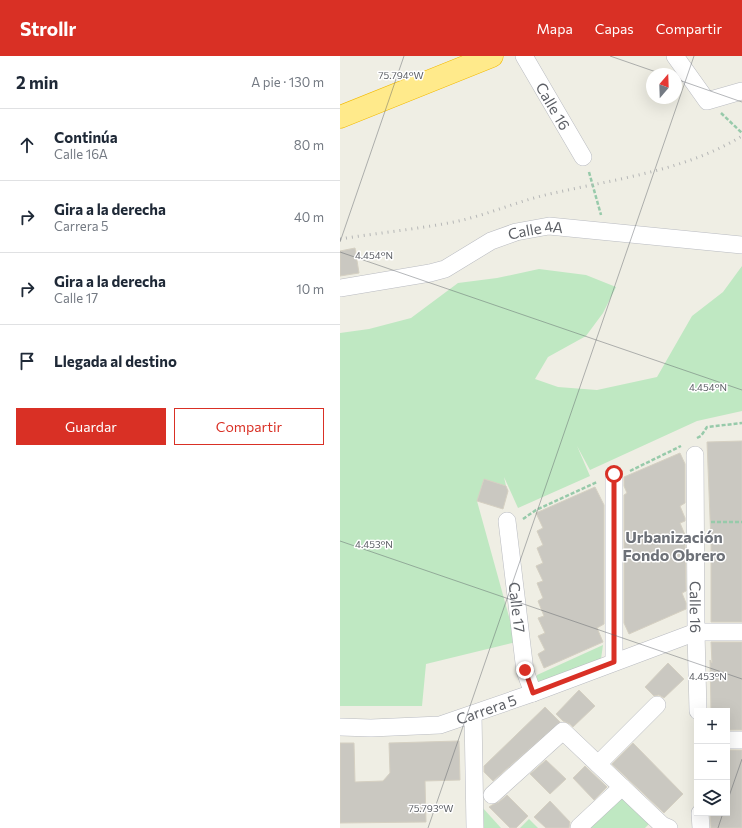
<!DOCTYPE html>
<html lang="es">
<head>
<meta charset="utf-8">
<style>
	:root { --surface:#fff; --page:#f2f2f3; --text:#1f2937; --muted:#747a83; --line:#e0e1e3; --accent:#d93025 }
	body { margin:0; font-family:Commissioner,sans-serif; background:var(--page); color:var(--text) }
	.controls { position:absolute; right:12px; bottom:12px; display:grid; overflow:hidden; border-radius:0px; box-shadow:0 4px 16px #0002 }
	.controls button { width:36px; height:36px; display:grid; place-items:center; padding:0; border:0; border-bottom:1px solid var(--line); background:var(--surface); color:var(--text); font:20px sans-serif }
	.compass { position:absolute; left:306px; top:12px; width:36px; height:36px; border-radius:50%; background:var(--surface); box-shadow:0 4px 16px #0002; rotate:19deg }
	.stop { position:absolute; width:12px; height:12px; margin:-9px; border:3px solid #d93025; border-radius:50%; background:#fff }
	.stop.end { background:#d93025; border-color:#fff; box-shadow:0 1px 4px #0008 }
	.list { margin:0; padding:0; list-style:none }
	h2 { display:flex; justify-content:space-between; align-items:center; height:52px; margin:0; padding:0 16px; font-size:17px }
	h2 small { font-size:13px; font-weight:400; color:var(--muted) }
	.list li { display:grid; grid-template-columns:26px 1fr auto; gap:12px; align-items:center; box-sizing:border-box; height:72px; padding:0 16px; border-top:1px solid var(--line) }
	.list b { display:block; font-size:15px; white-space:nowrap }
	.list p { margin:0; font-size:13px; white-space:nowrap; color:var(--muted) }
	.list em { font-size:13px; font-style:normal; color:var(--muted) }
	.actions { display:flex; gap:8px; padding:12px 16px }
	.actions a { flex:1; padding:9px 0; border:1px solid var(--accent); border-radius:0px; text-align:center; font-size:14px; color:var(--accent) }
	.actions .main { background:var(--accent); color:#fff }
	.icon { flex:none; width:22px; height:22px; fill:none; stroke:currentColor; stroke-width:2; stroke-linecap:round; stroke-linejoin:round }
	.map { position:relative; flex:none; width:402px; height:772px; overflow:hidden }
	header { display:flex; align-items:center; gap:24px; box-sizing:border-box; height:56px; padding:0 20px; background:var(--accent); color:#fff }
	header strong { font-size:19px }
	nav { display:flex; gap:22px; margin-inline-start:auto; font-size:14px }
	main { display:flex }
	aside { flex:1; background:var(--surface) }
	.map>svg:first-child { display:block }
	.green { fill:#bfe8c2 }
	.building { fill:#cac8c1; stroke:#d5d0c2 }
	.lines { fill:none; stroke-linecap:round; stroke-linejoin:round }
	.minor-casing { stroke:#b9bbc1; stroke-width:18 }
	.highway-casing { stroke:#f3ba00; stroke-width:23 }
	.path { stroke:#97caaa; stroke-width:2.5; stroke-dasharray:4 2; stroke-linecap:butt }
	.minor { stroke:#fff; stroke-width:17 }
	.highway { stroke:#ffea8b; stroke-width:22 }
	.rail { stroke:#b5b6b6; stroke-width:3; stroke-dasharray:1 5; stroke-linecap:butt }
	.route { stroke:#d93025; stroke-width:5 }
	.ticks { fill:none; stroke:#5c5f65; stroke-width:1; stroke-opacity:0.45 }
	.labels { text-anchor:middle; dominant-baseline:central; stroke-width:3; stroke-linejoin:round; paint-order:stroke }
	.street-label { font-size:15px; fill:#5c5f65; stroke:#fff }
	.neighbourhood-label { font-size:16px; font-weight:bold; fill:#6d7178; stroke:#fff }
	.ticks-label { font-size:10px; text-anchor:middle; fill:#5c5f65; stroke:#fff; stroke-width:3; stroke-linejoin:round; paint-order:stroke }
</style>
</head>
<body>
<header>
<strong>Strollr</strong>
<nav><a>Mapa</a><a>Capas</a><a>Compartir</a></nav>
</header>
<main>
<aside>
<h2>2 min<small>A pie · 130 m</small></h2>
<ul class="list">
<li><svg class="icon" aria-label="ahead" viewBox="0 0 24 24"><path d="M12 20V5M6 11l6-6 6 6"/></svg><div><b>Continúa</b><p>Calle 16A</p></div><em>80 m</em></li>
<li><svg class="icon" aria-label="right" viewBox="0 0 24 24"><path d="M7 20v-9h11M14 6l5 5-5 5"/></svg><div><b>Gira a la derecha</b><p>Carrera 5</p></div><em>40 m</em></li>
<li><svg class="icon" aria-label="right" viewBox="0 0 24 24"><path d="M7 20v-9h11M14 6l5 5-5 5"/></svg><div><b>Gira a la derecha</b><p>Calle 17</p></div><em>10 m</em></li>
<li><svg class="icon" aria-label="arrive" viewBox="0 0 24 24"><path d="M6 21V4h12l-3 4 3 4H6"/></svg><div><b>Llegada al destino</b></div></li>
</ul>
<div class="actions"><a class="main">Guardar</a><a>Compartir</a></div>
</aside>
<div class="map">
<svg width="402" height="772" viewBox="0 0 402 772">
	<rect width="100%" height="100%" fill="#efeee4"/>
	<!-- green -->
	<g class="green">
		<polygon points="402,210 402,355 357,365 250,414 237,390 250,420 178,452 164,421 166,430 144,423 137,445 176,586 86,608 82,650 0,650 0,277 29,273 71,262 118,227 157,222 199,213 246,219 276,231 263,257 246,280 208,301 195,323 218,331 257,334 317,321 352,260 383,236"/>
		<polygon points="263,589 261,603 199,627 194,627 197,619"/>
		<polygon points="284,740 311,766 305,772 245,772"/>
		<polygon points="142,751 161,772 142,772"/>
		<polygon points="189,763 198,772 180,772"/>
	</g>
	<!-- building -->
	<g class="building">
		<polygon points="15,192 19,217 0,220 0,195"/>
		<polygon points="402,385 402,566 371,566 371,486 367,386"/>
		<polygon points="340,397 345,408 345,447 340,450 345,462 345,465 340,467 345,479 346,535 342,537 346,547 346,553 289,578 284,567 284,439 287,437 284,430 284,421"/>
		<polygon points="144,423 166,430 168,435 163,453 137,445"/>
		<polygon points="255,431 264,449 264,568 257,572 263,586 204,612 198,598 205,594 198,580 205,577 198,562 204,560 198,545 203,542 197,527 203,525 196,510 203,507 197,492 203,489 197,475 203,472 196,457"/>
		<polygon points="371,586 402,586 402,674 387,674 387,655 371,655 370,604 372,607"/>
		<polygon points="328,607 344,623 324,642 319,639 314,640 305,631"/>
		<polygon points="239,634 255,650 233,671 230,668 223,665 216,658"/>
		<polygon points="205,651 220,666 153,725 144,716 144,710"/>
		<polygon points="119,685 120,724 85,725 86,766 0,767 0,687 14,687 15,726 43,725 50,717 49,687"/>
		<polygon points="293,687 343,738 324,757 272,708"/>
		<polygon points="387,694 402,694 402,772 371,772 370,757 387,757"/>
		<polygon points="206,704 226,723 210,738 190,718"/>
		<polygon points="245,710 267,731 254,744 233,722"/>
		<polygon points="167,739 188,760 176,772 170,772 149,751 152,749 159,746"/>
		<polygon points="210,745 230,766 229,772 206,772 194,761"/>
	</g>
	<g class="lines">
		<!-- minor casing -->
		<g class="minor-casing">
			<g id="minor">
				<path id="s1" d="M184,0L243,101"/>
				<polyline points="335,0 367,45 402,35"/>
				<path id="s2" d="M0,232L90,217L105,213L151,185L176,176L209,170L402,189"/>
				<path id="s3" d="M355,399L356,576L358,655"/>
				<polyline points="274,418 274,606"/>
				<path id="s4" d="M167,465L185,615L193,637"/>
				<polyline points="133,658 135,772"/>
				<path id="s5" d="M0,671L31,672L100,669L193,637L356,576H402"/>
				<polyline points="387,684 402,684"/>
				<polyline points="258,708 317,649"/>
				<polyline points="152,739 223,675 322,769 329,772"/>
				<polyline points="360,757 361,772"/>
				<polyline points="239,771 282,731"/>
			</g>
		</g>
		<!-- highway casing -->
		<g class="highway-casing">
			<polyline id="highway" points="0,61 152,0"/>
		</g>
		<!-- path -->
		<g class="path">
			<polyline points="381,57 402,77"/>
			<polyline points="249,116 261,159"/>
			<polyline points="357,382 361,380 367,371 402,367"/>
			<polyline points="290,415 341,390"/>
			<polyline points="183,463 196,454 257,426"/>
			<polyline points="371,466 402,466"/>
		</g>
		<!-- minor -->
		<use href="#minor" class="minor"/>
		<!-- highway -->
		<use href="#highway" class="highway"/>
		<!-- rail -->
		<path class="rail" d="M0,183C38,177 77,173 114,166C148,159 180,144 214,137C276,123 347,114 402,80"/>
	</g>
	<g class="lines">
		<!-- route -->
		<polyline class="route" points="185,614 193,637 274,606 274,418"/>
	</g>
	<!-- ticks -->
	<path class="ticks" d="M270,0L322,18M336,23L402,46M0,186L64,0M0,196L402,334M0,485L402,623M387,746L402,703M88,772L354,0M378,772L383,757"/>
	<g class="labels">
		<!-- street labels -->
		<g class="street-label">
			<text stroke="none"><textPath href="#s1" startOffset="58">Calle 16</textPath></text>
			<text stroke="none"><textPath href="#s2" startOffset="207">Calle 4A</textPath></text>
			<text stroke="none"><textPath href="#s4" startOffset="87">Calle 17</textPath></text>
			<text stroke="none"><textPath href="#s3" startOffset="152">Calle 16</textPath></text>
			<text stroke="none"><textPath href="#s5" startOffset="149">Carrera 5</textPath></text>
		</g>
		<!-- neighbourhood labels -->
		<g class="neighbourhood-label">
			<text x="334" y="480">Urbanización<tspan x="334" dy="18">Fondo Obrero</tspan></text>
		</g>
	</g>
	<g class="ticks-label">
		<text x="61" y="23">75.794°W</text>
		<text x="34" y="203">4.454°N</text>
		<text x="368" y="335">4.454°N</text>
		<text x="34" y="492">4.453°N</text>
		<text x="368" y="624">4.453°N</text>
		<text x="91" y="756">75.793°W</text>
	</g>
</svg>
<div class="controls">
<button>+</button>
<button>−</button>
<button><svg class="icon" aria-label="layers" viewBox="0 0 24 24"><path d="M12 4l9 5-9 5-9-5zM3 14l9 5 9-5"/></svg></button>
</div>
<svg class="compass" viewBox="-18 -18 36 36"><path d="M0-13l5 13h-10z" fill="#e53935"/><path d="M0 13l5-13h-10z" fill="#747a83"/></svg>
<div class="stop" style="left:274px;top:418px"></div>
<div class="stop end" style="left:185px;top:614px"></div>
</div>
</main>
</body>
</html>
